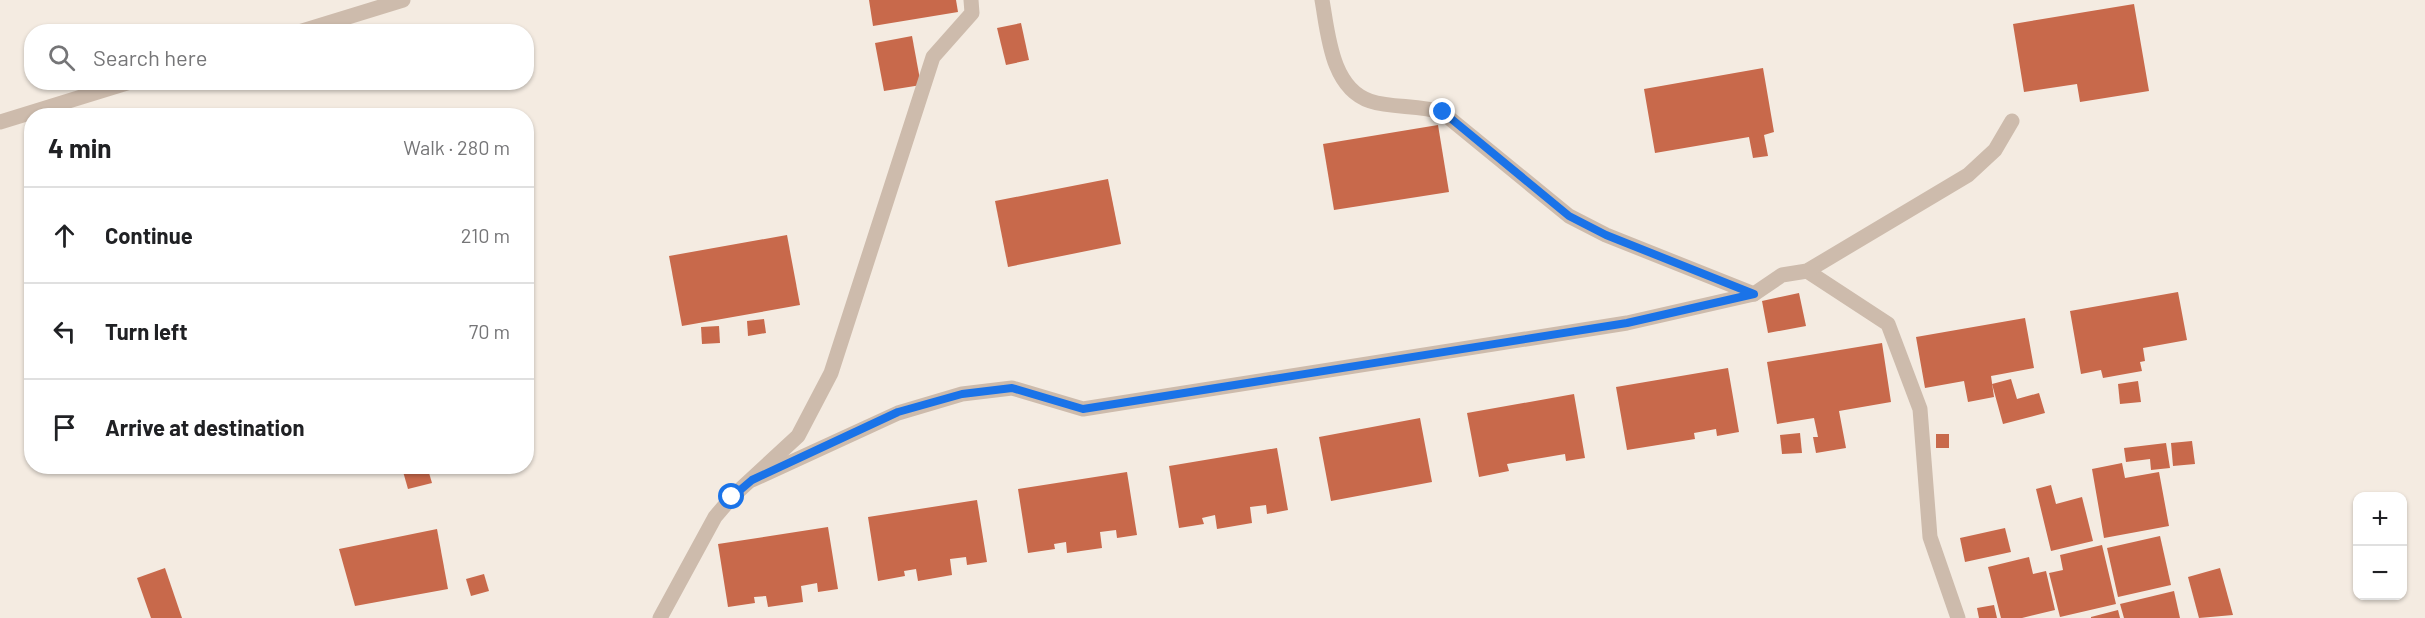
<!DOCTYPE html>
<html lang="en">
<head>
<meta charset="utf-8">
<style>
	:root { --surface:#fff; --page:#f2f2f2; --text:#202124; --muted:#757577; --line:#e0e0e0 }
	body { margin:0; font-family:Barlow,sans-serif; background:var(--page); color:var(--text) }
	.controls { position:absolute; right:18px; bottom:18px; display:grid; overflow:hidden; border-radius:12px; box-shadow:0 2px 4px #0004 }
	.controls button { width:54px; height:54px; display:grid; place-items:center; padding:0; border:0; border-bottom:2px solid var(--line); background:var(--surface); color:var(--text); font:30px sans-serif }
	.stop { position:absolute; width:18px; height:18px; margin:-14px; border:4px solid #1a73e8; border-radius:50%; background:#fff }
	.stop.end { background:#1a73e8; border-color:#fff; box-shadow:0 2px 6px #0008 }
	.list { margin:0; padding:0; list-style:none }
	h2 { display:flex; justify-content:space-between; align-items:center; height:78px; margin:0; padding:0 24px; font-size:26px }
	h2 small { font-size:20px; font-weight:400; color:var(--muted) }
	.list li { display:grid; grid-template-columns:39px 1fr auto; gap:18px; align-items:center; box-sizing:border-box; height:96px; padding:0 24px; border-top:2px solid var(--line) }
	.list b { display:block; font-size:22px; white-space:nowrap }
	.list em { font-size:20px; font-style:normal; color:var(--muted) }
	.icon { flex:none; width:33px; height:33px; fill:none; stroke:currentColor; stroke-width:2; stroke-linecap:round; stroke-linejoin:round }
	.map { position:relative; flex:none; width:2425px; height:618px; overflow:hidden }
	.search { position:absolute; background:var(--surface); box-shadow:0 2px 4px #0004; left:24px; top:24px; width:510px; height:66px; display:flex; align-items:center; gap:15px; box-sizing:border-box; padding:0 21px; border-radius:24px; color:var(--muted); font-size:22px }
	.panel { position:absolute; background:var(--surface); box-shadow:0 2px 4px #0004; left:24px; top:108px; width:510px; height:366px; border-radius:24px }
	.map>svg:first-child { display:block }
	.building { fill:#c8694b }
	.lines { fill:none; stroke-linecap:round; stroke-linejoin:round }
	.street { stroke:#cdbbac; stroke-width:15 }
	.route { stroke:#1a73e8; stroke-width:8 }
</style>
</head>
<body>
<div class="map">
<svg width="2425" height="618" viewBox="0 0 2425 618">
	<rect width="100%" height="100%" fill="#f4ebe1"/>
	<!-- building -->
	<g class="building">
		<polygon points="869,0 956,0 958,12 873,26"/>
		<polygon points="2134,4 2149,91 2080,102 2077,84 2024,92 2013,24"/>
		<polygon points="1021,23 1029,60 1006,65 997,28"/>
		<polygon points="912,36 921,85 884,91 875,43"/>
		<polygon points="1763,68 1774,132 1764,135 1768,156 1753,158 1749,137 1655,153 1644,89"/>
		<polygon points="1438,125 1449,192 1334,210 1323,144"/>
		<polygon points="1108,179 1121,244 1008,267 995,201"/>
		<polygon points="787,235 800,305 682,326 669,256"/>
		<polygon points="2178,292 2187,340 2143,348 2145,361 2140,362 2142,371 2103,378 2101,370 2081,374 2070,311"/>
		<polygon points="1799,293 1806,326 1768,333 1762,301"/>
		<polygon points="2025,318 2034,368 1991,376 1994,397 1968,402 1964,381 1925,388 1916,337"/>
		<polygon points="764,319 766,333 748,336 747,321"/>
		<polygon points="719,326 720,343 702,344 701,327"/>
		<polygon points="1882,343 1891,402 1839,411 1846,448 1816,453 1813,437 1818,437 1814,418 1777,424 1767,362"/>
		<polygon points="1728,368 1739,432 1717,436 1716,429 1694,433 1695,439 1627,450 1616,387"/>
		<polygon points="2011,379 2017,399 2039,393 2045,413 2003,424 1992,384"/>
		<polygon points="2138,381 2141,402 2120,404 2118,384"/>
		<polygon points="1574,394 1585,458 1566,461 1565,454 1507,464 1509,471 1479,477 1467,413"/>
		<polygon points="1420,418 1432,482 1331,501 1319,437"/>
		<polygon points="1800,433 1802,453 1782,454 1780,435"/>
		<rect x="1936" y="434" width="13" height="14"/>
		<polygon points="2192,441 2195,464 2173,466 2171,443"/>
		<polygon points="2166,443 2170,468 2151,470 2150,459 2126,462 2124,448"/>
		<polygon points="1277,448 1288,510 1267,514 1266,505 1250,507 1252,523 1217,529 1215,515 1202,518 1204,524 1179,528 1169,466"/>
		<polygon points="2122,463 2125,478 2159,472 2169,526 2104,538 2092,469"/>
		<polygon points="406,466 427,466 432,483 408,489 402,468"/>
		<polygon points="1127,472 1137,535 1117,538 1116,530 1100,532 1102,548 1067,553 1066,542 1054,544 1055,549 1028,553 1018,489"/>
		<polygon points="2051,485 2056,504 2082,497 2093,541 2051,551 2036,489"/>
		<polygon points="977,500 987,562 967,565 966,557 950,559 952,575 918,581 916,569 904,571 905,576 878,581 868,517"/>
		<polygon points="828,527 838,589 818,592 817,583 801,586 803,602 768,607 766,596 754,597 755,603 728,607 718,544"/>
		<polygon points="2005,528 2011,552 1965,562 1960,538"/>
		<polygon points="437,529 448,589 355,606 339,549"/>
		<polygon points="2160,536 2171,585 2118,597 2107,548"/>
		<polygon points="2102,545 2116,604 2060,617 2049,573 2063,570 2060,555"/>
		<polygon points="2029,557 2033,574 2046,571 2055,610 2022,618 2001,618 1988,567"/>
		<polygon points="165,568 182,618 151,618 137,578"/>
		<polygon points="2220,568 2233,615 2199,618 2188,577"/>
		<polygon points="484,574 489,591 471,596 466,579"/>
		<polygon points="2174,591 2180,618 2124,618 2120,604"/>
		<polygon points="1994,605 1997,618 1979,618 1977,608"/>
		<polygon points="2118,610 2120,618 2091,618 2091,617"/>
	</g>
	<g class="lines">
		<!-- street -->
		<g class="street">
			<path d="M1322,0C1328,33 1331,88 1370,101C1394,109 1419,104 1443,113L1569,216L1606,235L1754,294"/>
			<polyline points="299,32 403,0"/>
			<polyline points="0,122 130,82"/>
			<polyline points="1807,271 1888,324 1920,409 1930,537 1958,618"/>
			<polyline points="752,480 898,413 962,394 1012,388 1083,409 1627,323 1754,294 1782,275 1807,271 1968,175 1995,150 2012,121"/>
			<polyline points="660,618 715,517 732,497 798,436 831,373 933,57 972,13 971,0"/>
		</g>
	</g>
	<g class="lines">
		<!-- route -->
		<polyline class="route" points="732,497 752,480 898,412 962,394 1012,388 1083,409 1627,323 1754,294 1606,235 1569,216 1443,112"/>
	</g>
</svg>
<div class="controls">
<button>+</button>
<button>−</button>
</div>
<div class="stop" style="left:732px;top:497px"></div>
<div class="stop end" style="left:1443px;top:112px"></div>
<div class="search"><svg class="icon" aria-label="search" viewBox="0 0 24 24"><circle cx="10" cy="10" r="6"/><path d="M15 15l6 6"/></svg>Search here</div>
<section class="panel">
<h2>4 min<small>Walk · 280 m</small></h2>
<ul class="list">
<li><svg class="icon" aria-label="ahead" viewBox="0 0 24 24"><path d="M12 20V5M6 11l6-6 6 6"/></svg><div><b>Continue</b></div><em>210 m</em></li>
<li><svg class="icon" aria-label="left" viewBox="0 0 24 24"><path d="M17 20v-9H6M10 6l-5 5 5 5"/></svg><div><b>Turn left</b></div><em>70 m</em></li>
<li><svg class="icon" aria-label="arrive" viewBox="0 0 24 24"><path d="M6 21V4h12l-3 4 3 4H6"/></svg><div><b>Arrive at destination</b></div></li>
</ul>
</section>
</div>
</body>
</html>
